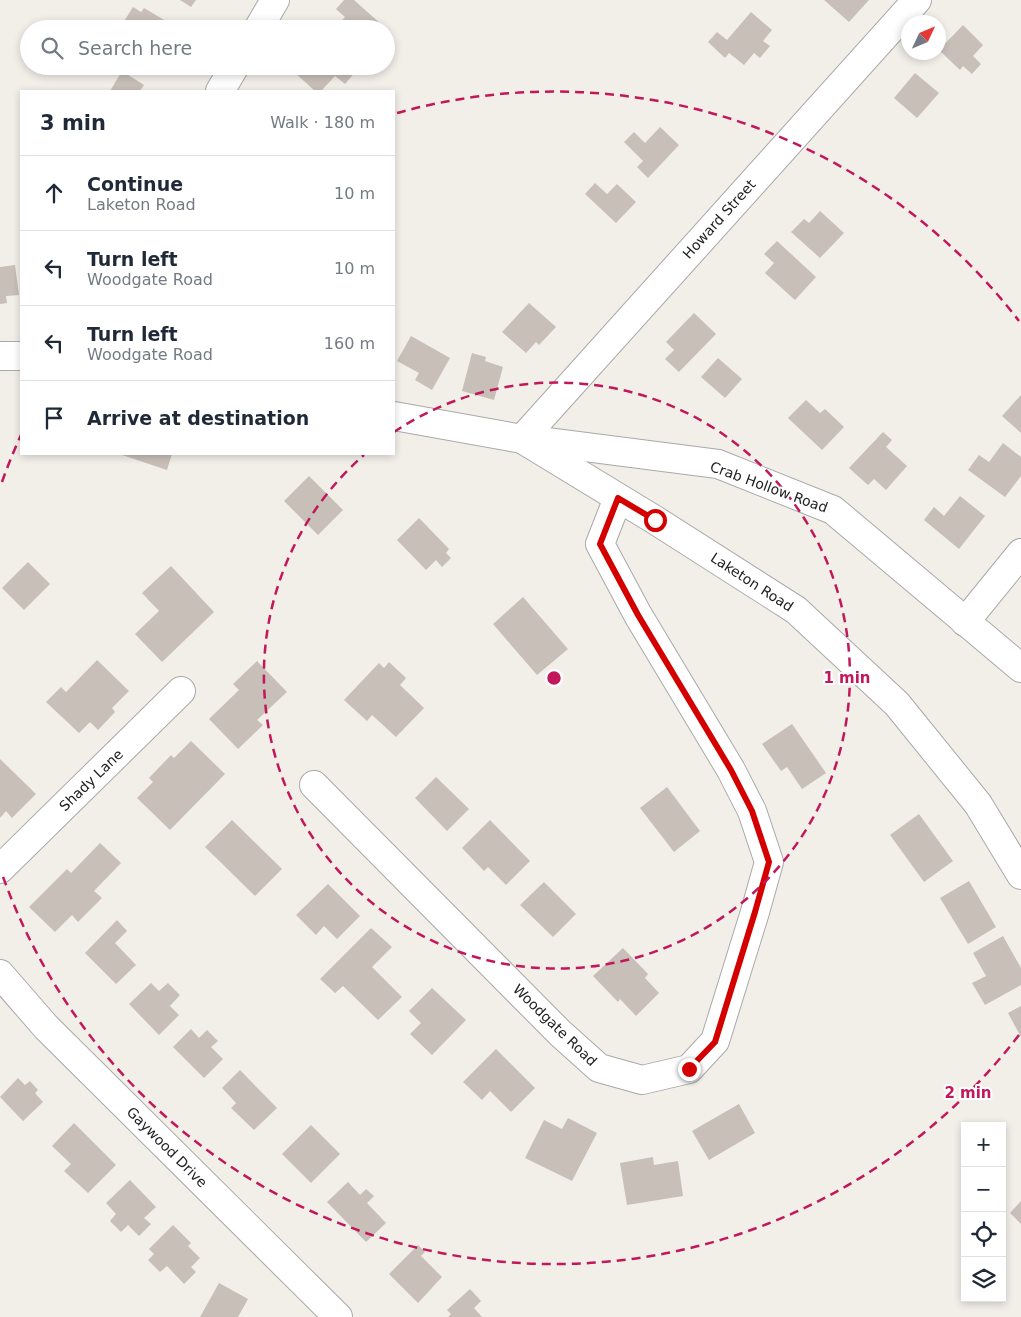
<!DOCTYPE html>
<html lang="en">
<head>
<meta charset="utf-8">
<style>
	:root { --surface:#fff; --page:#f6f6f7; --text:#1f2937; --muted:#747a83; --line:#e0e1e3 }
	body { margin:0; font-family:"DejaVu Sans",sans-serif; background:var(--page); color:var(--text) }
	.controls { position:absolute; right:15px; bottom:15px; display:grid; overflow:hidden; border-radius:0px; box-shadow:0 2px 8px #0003 }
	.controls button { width:45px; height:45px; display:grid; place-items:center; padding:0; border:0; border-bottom:1px solid var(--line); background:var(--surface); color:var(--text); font:25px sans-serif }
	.compass { position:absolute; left:901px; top:15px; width:45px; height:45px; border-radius:50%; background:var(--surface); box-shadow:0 2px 8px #0003; rotate:46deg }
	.stop { position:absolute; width:15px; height:15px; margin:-11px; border:4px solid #d40000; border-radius:50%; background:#fff }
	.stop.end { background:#d40000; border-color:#fff; box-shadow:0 1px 5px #0008 }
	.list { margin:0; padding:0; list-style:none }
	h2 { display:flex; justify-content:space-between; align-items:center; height:65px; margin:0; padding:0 20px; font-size:21px }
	h2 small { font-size:16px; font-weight:400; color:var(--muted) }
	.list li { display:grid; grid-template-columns:32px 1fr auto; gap:15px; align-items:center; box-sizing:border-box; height:75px; padding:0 20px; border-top:1px solid var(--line) }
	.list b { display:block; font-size:19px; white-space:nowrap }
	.list p { margin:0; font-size:16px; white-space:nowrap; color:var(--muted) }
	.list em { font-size:16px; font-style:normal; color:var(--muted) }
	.icon { flex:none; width:28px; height:28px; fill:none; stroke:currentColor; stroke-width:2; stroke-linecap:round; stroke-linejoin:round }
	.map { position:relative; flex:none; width:1021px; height:1317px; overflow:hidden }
	.search { position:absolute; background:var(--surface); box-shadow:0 2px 8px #0003; left:20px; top:20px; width:375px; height:55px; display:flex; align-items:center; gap:12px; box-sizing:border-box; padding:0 18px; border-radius:28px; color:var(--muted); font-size:19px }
	.panel { position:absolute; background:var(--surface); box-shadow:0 2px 8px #0003; left:20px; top:90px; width:375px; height:365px; border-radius:0px }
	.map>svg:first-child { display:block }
	.building { fill:#c7bfb8 }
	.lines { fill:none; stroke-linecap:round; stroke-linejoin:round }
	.minor-casing { stroke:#a9a9a9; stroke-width:30 }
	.minor { stroke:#fff; stroke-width:28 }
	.route { stroke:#d40000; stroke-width:6 }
	.ring { fill:none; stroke:#c2185b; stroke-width:2.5; stroke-dasharray:9 6 }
	.labels { text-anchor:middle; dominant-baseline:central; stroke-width:4; stroke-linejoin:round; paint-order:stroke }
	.street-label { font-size:14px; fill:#222; stroke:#fff }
	.centre { fill:#c2185b; stroke:#fff; stroke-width:2.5 }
	.ring-label { font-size:15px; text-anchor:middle; font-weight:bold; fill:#c2185b; stroke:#fff; stroke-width:4; stroke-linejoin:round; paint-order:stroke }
</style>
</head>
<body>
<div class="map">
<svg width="1021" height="1317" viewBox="0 0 1021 1317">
	<rect width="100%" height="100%" fill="#f2efe9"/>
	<!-- building -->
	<g class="building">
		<polygon points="180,0 196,0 191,7"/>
		<polygon points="344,0 354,0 382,25 379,29 334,29 345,17 336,9"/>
		<polygon points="824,0 869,0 849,22"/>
		<polygon points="133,7 141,12 144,8 171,24 168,29 133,29 123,23"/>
		<polygon points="751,12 772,30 763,41 770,46 760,58 754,53 744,65 729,53 725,58 708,42 717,32 727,40"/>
		<polygon points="963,25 983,45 973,56 981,64 972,74 963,66 960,70 939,50"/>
		<polygon points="299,66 352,66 357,70 345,84 335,76 321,91 315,91 294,72"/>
		<polygon points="122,71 144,85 140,91 110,91"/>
		<polygon points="915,73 939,93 917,118 894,98"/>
		<polygon points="660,127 679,145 648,178 637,167 643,161 624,142 634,132 645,143"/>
		<polygon points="595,183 607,194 617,184 636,202 616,223 585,194"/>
		<polygon points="820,211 844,233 820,258 791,232 804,219 809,223"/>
		<polygon points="777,241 816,277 795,300 765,273 774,263 764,254"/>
		<polygon points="15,265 19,295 6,296 7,303 0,304 0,267"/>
		<polygon points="529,303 556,327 539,345 536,342 526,353 502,332"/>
		<polygon points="694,313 716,334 679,372 665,359 674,350 666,342"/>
		<polygon points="411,336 450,358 432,390 415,380 419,373 397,361"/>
		<polygon points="472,353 486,357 485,361 503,367 494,400 462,391"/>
		<polygon points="718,358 742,379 725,398 701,377"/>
		<polygon points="1021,395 1021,433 1002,416"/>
		<polygon points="806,400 820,413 825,409 844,427 822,450 788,418"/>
		<polygon points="883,432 892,440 886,447 907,466 886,490 874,479 868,485 849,468"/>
		<polygon points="1003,443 1021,457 1021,476 1005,497 968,470 979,455 989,462"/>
		<polygon points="119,454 172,454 167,470"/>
		<polygon points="309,476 343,510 318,535 284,501"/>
		<polygon points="960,496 985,516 959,549 924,520 934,507 944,516"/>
		<polygon points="419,518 449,549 446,553 451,558 442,567 436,560 426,570 397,540"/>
		<polygon points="28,562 50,584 24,610 2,588"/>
		<polygon points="171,566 214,612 162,662 135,634 159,611 142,593"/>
		<polygon points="523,597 568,649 537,675 493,624"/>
		<polygon points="97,660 129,691 112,708 115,712 98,730 90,722 79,733 46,702 61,687 66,692"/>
		<polygon points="257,661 287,692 257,720 263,725 238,749 209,719 239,690 233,684"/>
		<polygon points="389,662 406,678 400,685 424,708 396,737 372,715 367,721 344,700 379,663 384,668"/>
		<polygon points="792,724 826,773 802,789 787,767 781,771 762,744"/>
		<polygon points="191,741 225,774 170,830 137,798 153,782 149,778 171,755 174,758"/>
		<polygon points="0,759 36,794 12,818 6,811 0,818"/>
		<polygon points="436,777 469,809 447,831 415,798"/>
		<polygon points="667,787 700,831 674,852 640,808"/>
		<polygon points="919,814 953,861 924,882 890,835"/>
		<polygon points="232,820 282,869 255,896 205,847"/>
		<polygon points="490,820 530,861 506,885 488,867 484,871 462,848"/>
		<polygon points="100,843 121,863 94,891 102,898 78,922 72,915 55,932 29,907 67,869 71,873"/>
		<polygon points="969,881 996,927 968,944 940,898"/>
		<polygon points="544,882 576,914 553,937 520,905"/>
		<polygon points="328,884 360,916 337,939 324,926 316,935 296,915"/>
		<polygon points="117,920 127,931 115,943 136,965 116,984 85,953"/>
		<polygon points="371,928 392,947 372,967 402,997 378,1020 343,986 335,993 320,979"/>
		<polygon points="1003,936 1021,968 1021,985 985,1005 972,983 986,976 973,953"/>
		<polygon points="623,948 648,974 645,978 659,993 636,1016 620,999 618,1002 593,976"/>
		<polygon points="151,983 159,991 168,983 180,995 170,1006 179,1015 159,1035 129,1004"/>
		<polygon points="432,988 466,1020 432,1055 410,1034 421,1023 409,1011"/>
		<polygon points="1021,1006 1021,1037 1008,1013"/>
		<polygon points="191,1029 199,1038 207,1030 218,1041 211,1047 223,1059 204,1078 173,1047"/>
		<polygon points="496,1049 535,1088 511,1112 490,1091 482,1100 463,1082"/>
		<polygon points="240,1070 277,1108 254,1130 231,1108 236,1103 222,1088"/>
		<polygon points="18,1078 25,1085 30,1081 38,1090 35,1093 43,1102 23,1121 0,1097"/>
		<polygon points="739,1104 755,1133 709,1160 692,1131"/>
		<polygon points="568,1118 597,1133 572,1181 525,1158 544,1120 562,1129"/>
		<polygon points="74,1123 116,1165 88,1193 64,1171 71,1164 52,1146"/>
		<polygon points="311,1125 340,1154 311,1183 282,1154"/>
		<polygon points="653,1157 654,1165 678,1161 683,1196 627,1205 620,1163"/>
		<polygon points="130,1180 156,1207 144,1218 151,1224 139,1236 128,1225 121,1232 110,1221 116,1214 106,1203"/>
		<polygon points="348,1182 360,1195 366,1189 374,1196 367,1203 386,1223 366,1242 327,1202"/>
		<polygon points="1021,1201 1021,1224 1010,1213"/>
		<polygon points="173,1225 191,1243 188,1246 200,1258 191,1267 196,1272 184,1284 167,1266 160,1272 148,1260 154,1254 149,1249"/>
		<polygon points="418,1245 425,1252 421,1256 442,1277 418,1303 389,1274"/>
		<polygon points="219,1283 248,1299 238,1317 200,1317"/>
		<polygon points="470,1289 481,1301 474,1308 482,1317 448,1317 451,1314 447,1310"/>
	</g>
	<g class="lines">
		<!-- minor casing -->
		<g class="minor-casing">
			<g id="minor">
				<polyline points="258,29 275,0"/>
				<polyline points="220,91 235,66"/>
				<polyline points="0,356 21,356"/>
				<polyline points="394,416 522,439 655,520 796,610 897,704 978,804 1021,875"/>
				<polyline points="522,439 917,0"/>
				<polyline points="531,440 718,464 833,510 1021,668"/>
				<polyline points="965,622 1021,553"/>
				<polyline points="314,785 560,1033 599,1068 642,1080 689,1069 715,1041 755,912 769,862 752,811 731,770 638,615 600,544 618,498"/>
				<polyline points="0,869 181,691"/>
				<polyline points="0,974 46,1027 338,1317"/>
			</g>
		</g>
		<!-- minor -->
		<use href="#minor" class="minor"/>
	</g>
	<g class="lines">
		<!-- route -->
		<polyline class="route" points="655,520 618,498 600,544 638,615 731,770 752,811 769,862 755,912 715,1042 689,1069"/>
	</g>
	<!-- distance rings -->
	<g class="ring">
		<path d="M394 432A293 293 0 1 1 364 455"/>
		<path d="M1019 1035A586 586 0 0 1 2 874M2 482A586 586 0 0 1 21 435M397 113A586 586 0 0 1 1019 321"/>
	</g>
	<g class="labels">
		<!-- street labels -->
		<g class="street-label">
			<text transform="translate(719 219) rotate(-48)">Howard Street</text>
			<text transform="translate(769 487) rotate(20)">Crab Hollow Road</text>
			<text transform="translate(752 582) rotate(33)">Laketon Road</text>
			<text transform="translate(91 780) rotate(-44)">Shady Lane</text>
			<text transform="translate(555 1025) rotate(44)">Woodgate Road</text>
			<text transform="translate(167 1147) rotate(45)">Gaywood Drive</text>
		</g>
	</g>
	<circle cx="554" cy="678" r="8" class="centre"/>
	<g class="ring-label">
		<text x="847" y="683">1 min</text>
		<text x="968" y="1098">2 min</text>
	</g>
</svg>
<div class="controls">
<button>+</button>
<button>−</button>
<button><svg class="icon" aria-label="locate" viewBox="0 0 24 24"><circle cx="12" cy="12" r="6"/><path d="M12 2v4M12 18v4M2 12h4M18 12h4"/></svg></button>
<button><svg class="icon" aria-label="layers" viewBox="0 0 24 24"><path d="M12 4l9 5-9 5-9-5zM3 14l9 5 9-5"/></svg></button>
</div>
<svg class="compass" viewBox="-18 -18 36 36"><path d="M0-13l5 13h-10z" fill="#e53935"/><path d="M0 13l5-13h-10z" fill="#747a83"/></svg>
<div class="stop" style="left:655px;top:520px"></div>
<div class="stop end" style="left:689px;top:1069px"></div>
<div class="search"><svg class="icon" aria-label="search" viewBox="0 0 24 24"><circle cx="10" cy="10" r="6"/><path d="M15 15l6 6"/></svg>Search here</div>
<section class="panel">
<h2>3 min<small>Walk · 180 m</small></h2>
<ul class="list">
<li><svg class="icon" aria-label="ahead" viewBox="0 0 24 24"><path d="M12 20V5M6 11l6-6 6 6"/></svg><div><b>Continue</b><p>Laketon Road</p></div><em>10 m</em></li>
<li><svg class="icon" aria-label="left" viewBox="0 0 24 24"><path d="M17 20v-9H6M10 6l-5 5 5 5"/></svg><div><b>Turn left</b><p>Woodgate Road</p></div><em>10 m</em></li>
<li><svg class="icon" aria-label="left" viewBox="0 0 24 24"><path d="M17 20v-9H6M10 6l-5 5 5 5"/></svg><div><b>Turn left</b><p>Woodgate Road</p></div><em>160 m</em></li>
<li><svg class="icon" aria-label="arrive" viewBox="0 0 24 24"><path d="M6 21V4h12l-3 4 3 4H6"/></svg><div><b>Arrive at destination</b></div></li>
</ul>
</section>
</div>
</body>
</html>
